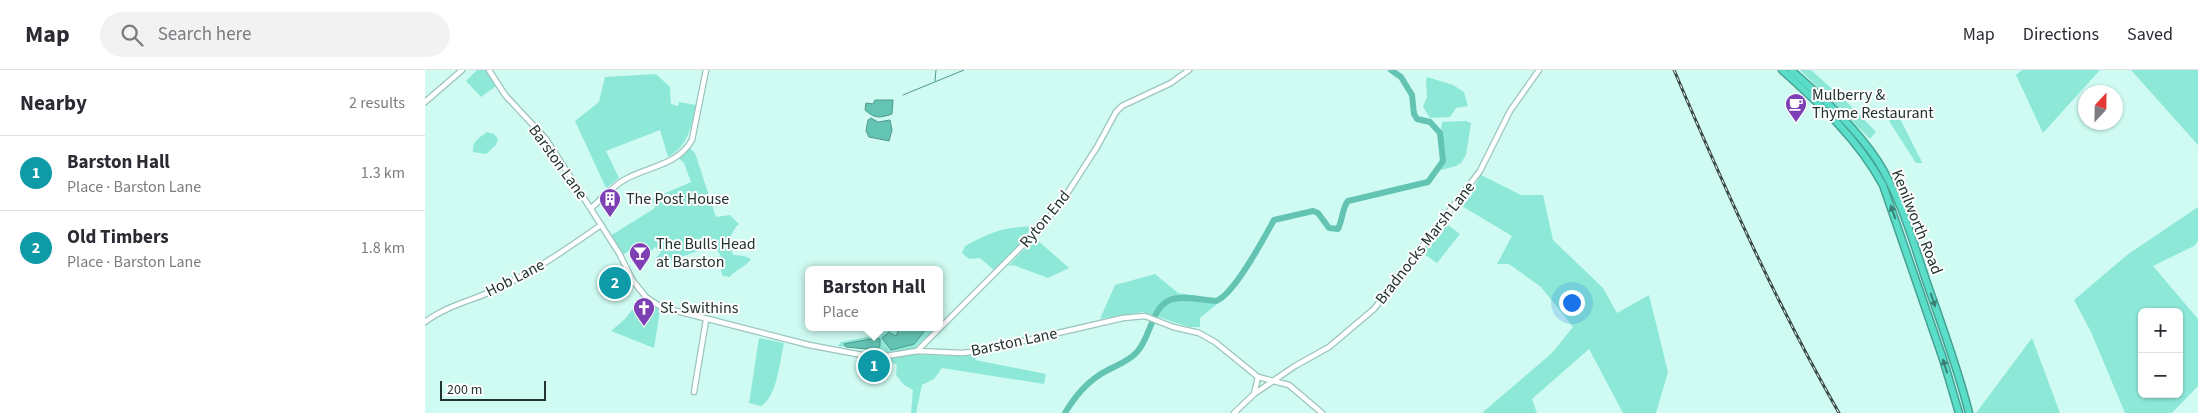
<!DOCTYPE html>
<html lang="en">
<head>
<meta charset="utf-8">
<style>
	:root { --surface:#fff; --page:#f2f2f3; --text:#2b2b33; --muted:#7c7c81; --line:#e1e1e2; --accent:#1a73e8 }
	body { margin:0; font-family:"Source Sans 3",sans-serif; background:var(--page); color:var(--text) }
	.controls { position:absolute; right:15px; bottom:15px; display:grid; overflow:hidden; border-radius:8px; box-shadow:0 1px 4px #0004 }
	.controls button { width:45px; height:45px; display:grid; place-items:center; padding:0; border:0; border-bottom:1px solid var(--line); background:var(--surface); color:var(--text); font:25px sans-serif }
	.compass { position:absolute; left:1653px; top:15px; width:45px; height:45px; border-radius:50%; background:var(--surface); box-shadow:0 1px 4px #0004; rotate:22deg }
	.scale { position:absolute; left:15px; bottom:12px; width:106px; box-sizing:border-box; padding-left:5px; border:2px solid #223430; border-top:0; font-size:14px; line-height:18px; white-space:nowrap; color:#223430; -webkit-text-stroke:4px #fdfdfd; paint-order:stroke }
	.you { position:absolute; left:1146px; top:232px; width:18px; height:18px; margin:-12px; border:4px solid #fff; border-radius:50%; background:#1a73e8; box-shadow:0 0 0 8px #1a73e833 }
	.badge { display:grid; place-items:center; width:32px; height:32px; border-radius:50%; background:var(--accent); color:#fff; font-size:16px; font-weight:700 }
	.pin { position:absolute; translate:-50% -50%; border:2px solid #fff; box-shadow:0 1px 5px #0006 }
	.popup { position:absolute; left:380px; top:196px; width:138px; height:65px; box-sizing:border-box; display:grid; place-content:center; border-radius:8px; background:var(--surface); filter:drop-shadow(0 1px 4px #0005); font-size:16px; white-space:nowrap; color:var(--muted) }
	.popup b { font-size:19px; color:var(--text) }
	.popup::after { content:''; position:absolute; left:50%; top:100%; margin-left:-10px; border:10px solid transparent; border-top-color:var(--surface) }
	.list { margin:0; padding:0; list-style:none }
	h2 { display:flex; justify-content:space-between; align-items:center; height:65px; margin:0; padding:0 20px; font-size:21px }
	h2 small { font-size:16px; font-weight:400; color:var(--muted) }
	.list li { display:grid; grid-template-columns:32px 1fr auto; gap:15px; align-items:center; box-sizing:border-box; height:75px; padding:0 20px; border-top:1px solid var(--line) }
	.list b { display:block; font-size:19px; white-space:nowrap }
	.list p { margin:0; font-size:16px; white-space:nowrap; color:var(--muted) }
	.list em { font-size:16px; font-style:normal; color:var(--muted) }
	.icon { flex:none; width:28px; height:28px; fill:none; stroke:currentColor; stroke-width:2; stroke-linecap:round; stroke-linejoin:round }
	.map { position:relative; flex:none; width:1773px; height:343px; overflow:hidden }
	header { display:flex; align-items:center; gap:30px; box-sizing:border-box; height:70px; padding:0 25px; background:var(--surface); border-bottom:1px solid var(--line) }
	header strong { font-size:24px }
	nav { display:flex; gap:28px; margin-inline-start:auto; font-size:18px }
	.search { width:350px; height:45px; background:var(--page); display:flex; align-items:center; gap:12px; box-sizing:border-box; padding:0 18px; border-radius:28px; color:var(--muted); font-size:19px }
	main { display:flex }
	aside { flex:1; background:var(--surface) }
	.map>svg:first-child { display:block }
	.green { fill:#8ee8d8; fill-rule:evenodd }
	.water { fill:#63c4b3; stroke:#50998c }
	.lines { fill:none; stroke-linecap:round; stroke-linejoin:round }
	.stream { stroke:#50998c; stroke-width:1 }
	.river { stroke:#63c4b3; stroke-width:6 }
	.minor-casing { stroke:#9bc5bd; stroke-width:7 }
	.highway-casing { stroke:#46a293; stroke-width:9 }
	.minor { stroke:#fff; stroke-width:4.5 }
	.highway { stroke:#5adec9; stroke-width:6 }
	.rail-casing { stroke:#374c48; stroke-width:3 }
	.rail { stroke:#fdfdfd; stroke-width:1; stroke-dasharray:4; stroke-linecap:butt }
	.oneway { fill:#3b8075 }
	.labels { text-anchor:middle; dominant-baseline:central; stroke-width:4; stroke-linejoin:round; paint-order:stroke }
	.poi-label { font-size:16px; fill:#223430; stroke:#fdfdfd; text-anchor:start }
	.street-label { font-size:16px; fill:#223430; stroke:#fdfdfd }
</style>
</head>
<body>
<header>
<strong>Map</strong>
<div class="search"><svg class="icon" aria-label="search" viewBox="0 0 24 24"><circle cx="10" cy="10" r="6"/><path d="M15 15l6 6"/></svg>Search here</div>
<nav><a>Map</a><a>Directions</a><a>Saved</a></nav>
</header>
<main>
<aside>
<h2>Nearby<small>2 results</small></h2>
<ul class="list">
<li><span class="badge" style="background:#0f9aa8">1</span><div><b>Barston Hall</b><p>Place · Barston Lane</p></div><em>1.3 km</em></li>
<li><span class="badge" style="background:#0f9aa8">2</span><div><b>Old Timbers</b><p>Place · Barston Lane</p></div><em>1.8 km</em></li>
</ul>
</aside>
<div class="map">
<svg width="1773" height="343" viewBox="0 0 1773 343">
	<rect width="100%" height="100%" fill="#cffbf2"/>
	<!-- green -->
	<g class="green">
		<polygon points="52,0 61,0 71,16 56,27 41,11"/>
		<polygon points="1375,0 1386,0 1425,35 1451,62 1445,69"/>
		<polygon points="1597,0 1675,0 1618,63 1591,5"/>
		<polygon points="1706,0 1773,0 1773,75"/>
		<path d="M231,4L245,17L246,34L253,36L254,32L271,35C266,57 264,75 243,87L235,60L181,81L194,108L181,118L150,51L174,32L180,7Z"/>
		<polygon points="1002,7 1028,15 1039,22 1043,36 1031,38 1025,47 1005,48 998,37 1002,27 1001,11"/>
		<polygon points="1472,43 1496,90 1497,93 1491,93 1464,51"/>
		<path d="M1041,51L1046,53L1041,85L1036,93L1031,96L1012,101C1021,84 1014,70 1017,52Z"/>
		<path d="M62,62L69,64L73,69L71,75L61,84L48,82C47,71 54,68 62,62Z"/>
		<path d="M265,78L270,83L291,147L305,145L314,154C304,163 304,172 308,185L319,186L326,189C321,197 311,199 305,207L298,206L296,201V187L290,175L236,194L230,189L236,182L230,177L216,193L205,180L198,185L185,166L230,138L227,129L266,112L259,93L254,88Z"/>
		<polygon points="1056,105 1096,125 1118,125 1128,170 1178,218 1192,243 1224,225 1243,302 1231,343 1198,343 1164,279 1107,329 1112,343 1057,343 1127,283 1148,257 1116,217 1084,194 1072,194 1087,166 1035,135 1047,121"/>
		<path d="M1773,137V171L1769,176L1728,196L1773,249V316L1747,343H1700L1666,262L1649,230L1702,185ZM1717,242H1754V324H1717Z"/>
		<polygon points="1019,152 1035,164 1012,193 996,182"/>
		<path d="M613,156L570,201L555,188L544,189L537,183L540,176C569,160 581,157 613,156Z"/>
		<polygon points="610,168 644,198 623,208 588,195 583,196"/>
		<polygon points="730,204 753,223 797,230 775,248 775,257 764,257 718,242 675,249 690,215"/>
		<polygon points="217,227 235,240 229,278 186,261 200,249"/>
		<polygon points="460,257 512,257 491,276 496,285 552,286 550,290 621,304 619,314 517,298 509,309 497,315 491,343 486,343 488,320 479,315 471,305 472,295 462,290 458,281 413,276 416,272 452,265"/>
		<path d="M334,268L359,273C355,291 352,327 336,336L324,333Z"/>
		<polygon points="1607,268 1635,343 1551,343"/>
	</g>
	<!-- water -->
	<g class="water">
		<path d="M450,30H468L467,44C455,48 450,49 440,40L441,33L448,34Z"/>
		<polygon points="446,48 453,52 465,50 467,60 464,71 444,67 441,61 443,50"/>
		<polygon points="475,257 503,257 489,274 466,280 457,268 464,262 471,266"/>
		<polygon points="451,268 455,269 455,276 452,280 421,277 419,274"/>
	</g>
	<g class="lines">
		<!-- stream -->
		<g class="stream">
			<polyline points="510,11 511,0"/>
			<polyline points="478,25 539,0"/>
		</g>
		<!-- river -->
		<path class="river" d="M640,343C650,326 665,309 683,300C694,294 704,291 712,282C726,267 726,238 745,230C757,225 778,230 791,231C809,225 839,168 849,150L888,141L893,143L904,158L913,159C918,149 917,138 923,131L1003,112L1018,91L1015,63L1005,52L992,49L989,44L987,25L976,7L966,0"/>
		<!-- minor casing -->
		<g class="minor-casing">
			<g id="minor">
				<polyline points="64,0 80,25 121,69 194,183 208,211 221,227 236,237 384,275 437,285 455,287 492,281 537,283 555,281 698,248 720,246 748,257 774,263 790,272 833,307 864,315 897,343"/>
				<polyline points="0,32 37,0"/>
				<path d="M166,138C177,129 187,117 199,110C223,96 252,96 267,70L281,0"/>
				<path d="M0,252C22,235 50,230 74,218C110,201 143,178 176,155"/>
				<polyline points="492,281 600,173 634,136 672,77 691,42 697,36 746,13 764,0"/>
				<polyline points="269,322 281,250"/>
				<polyline points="829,324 833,307"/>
				<polyline points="809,343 829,324 870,296 904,277 949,239 1055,101 1085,41 1114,0"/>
			</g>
		</g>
		<!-- highway casing -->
		<g class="highway-casing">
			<g id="highway">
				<path d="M1357,0C1396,35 1433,69 1458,115L1518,289L1534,343"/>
				<path d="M1366,0C1397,28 1429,55 1452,90C1476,127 1488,172 1502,213C1517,256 1533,299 1544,343"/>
			</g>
		</g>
		<!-- minor -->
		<use href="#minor" class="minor"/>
		<!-- highway -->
		<use href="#highway" class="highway"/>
		<!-- rail casing -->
		<g class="rail-casing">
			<path id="rail" d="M1249,0C1299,117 1351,233 1414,343"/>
		</g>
		<!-- rail -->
		<use href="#rail" class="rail"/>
	</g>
	<!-- one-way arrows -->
	<defs><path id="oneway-solid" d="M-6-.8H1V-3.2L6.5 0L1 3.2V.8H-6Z" transform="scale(1.25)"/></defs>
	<g class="oneway">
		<use href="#oneway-solid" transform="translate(1468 142) rotate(-110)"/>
		<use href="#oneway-solid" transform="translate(1508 230) rotate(71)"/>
		<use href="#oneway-solid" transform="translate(1520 296) rotate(-107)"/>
	</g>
	<!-- icons -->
	<defs>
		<g id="cafe-pin" transform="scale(1.125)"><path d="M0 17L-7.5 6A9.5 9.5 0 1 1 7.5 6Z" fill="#7c3fb4" stroke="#fdfdfd"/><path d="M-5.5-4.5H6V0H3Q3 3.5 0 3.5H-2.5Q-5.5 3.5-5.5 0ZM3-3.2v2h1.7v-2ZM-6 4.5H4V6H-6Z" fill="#fff"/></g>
		<g id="building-pin" transform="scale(1.125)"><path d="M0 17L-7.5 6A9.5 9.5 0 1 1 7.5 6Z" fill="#7c3fb4" stroke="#fdfdfd"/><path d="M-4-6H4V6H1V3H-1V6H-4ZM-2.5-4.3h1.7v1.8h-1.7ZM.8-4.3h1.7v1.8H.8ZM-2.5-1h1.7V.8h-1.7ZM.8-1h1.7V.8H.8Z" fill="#fff"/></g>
		<g id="bar-pin" transform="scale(1.125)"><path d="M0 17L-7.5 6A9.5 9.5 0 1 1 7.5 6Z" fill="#7c3fb4" stroke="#fdfdfd"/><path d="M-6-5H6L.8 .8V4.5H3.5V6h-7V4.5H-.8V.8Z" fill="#fff"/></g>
		<g id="church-pin" transform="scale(1.125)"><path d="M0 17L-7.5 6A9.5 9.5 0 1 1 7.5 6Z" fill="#7c3fb4" stroke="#fdfdfd"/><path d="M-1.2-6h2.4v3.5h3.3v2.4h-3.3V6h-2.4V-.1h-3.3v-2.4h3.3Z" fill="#fff"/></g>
	</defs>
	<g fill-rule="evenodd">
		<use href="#cafe-pin" x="1371" y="34"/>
		<use href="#building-pin" x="185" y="129"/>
		<use href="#bar-pin" x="215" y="183"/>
		<use href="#church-pin" x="219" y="238"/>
	</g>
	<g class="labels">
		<!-- poi labels -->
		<g class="poi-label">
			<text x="1387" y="25">Mulberry &amp;<tspan x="1387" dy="18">Thyme Restaurant</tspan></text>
			<text x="201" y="129">The Post House</text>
			<text x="231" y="174">The Bulls Head<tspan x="231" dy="18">at Barston</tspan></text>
			<text x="235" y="238">St. Swithins</text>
		</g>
		<!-- street labels -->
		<g class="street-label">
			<text transform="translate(133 92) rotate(54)">Barston Lane</text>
			<text transform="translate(620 149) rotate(-50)">Ryton End</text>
			<text transform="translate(1492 152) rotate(68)">Kenilworth Road</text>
			<text transform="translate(1000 173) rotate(-52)">Bradnocks Marsh Lane</text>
			<text transform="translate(90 208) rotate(-27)">Hob Lane</text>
			<text transform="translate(589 272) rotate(-12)">Barston Lane</text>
		</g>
	</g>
</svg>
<div class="controls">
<button>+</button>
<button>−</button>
</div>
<svg class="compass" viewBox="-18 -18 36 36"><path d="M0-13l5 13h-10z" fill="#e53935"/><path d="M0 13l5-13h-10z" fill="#7c7c81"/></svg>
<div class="scale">200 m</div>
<div class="you"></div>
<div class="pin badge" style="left:449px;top:296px;background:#0f9aa8">1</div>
<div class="popup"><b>Barston Hall</b>Place</div>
<div class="pin badge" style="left:190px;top:213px;background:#0f9aa8">2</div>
</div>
</main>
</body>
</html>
